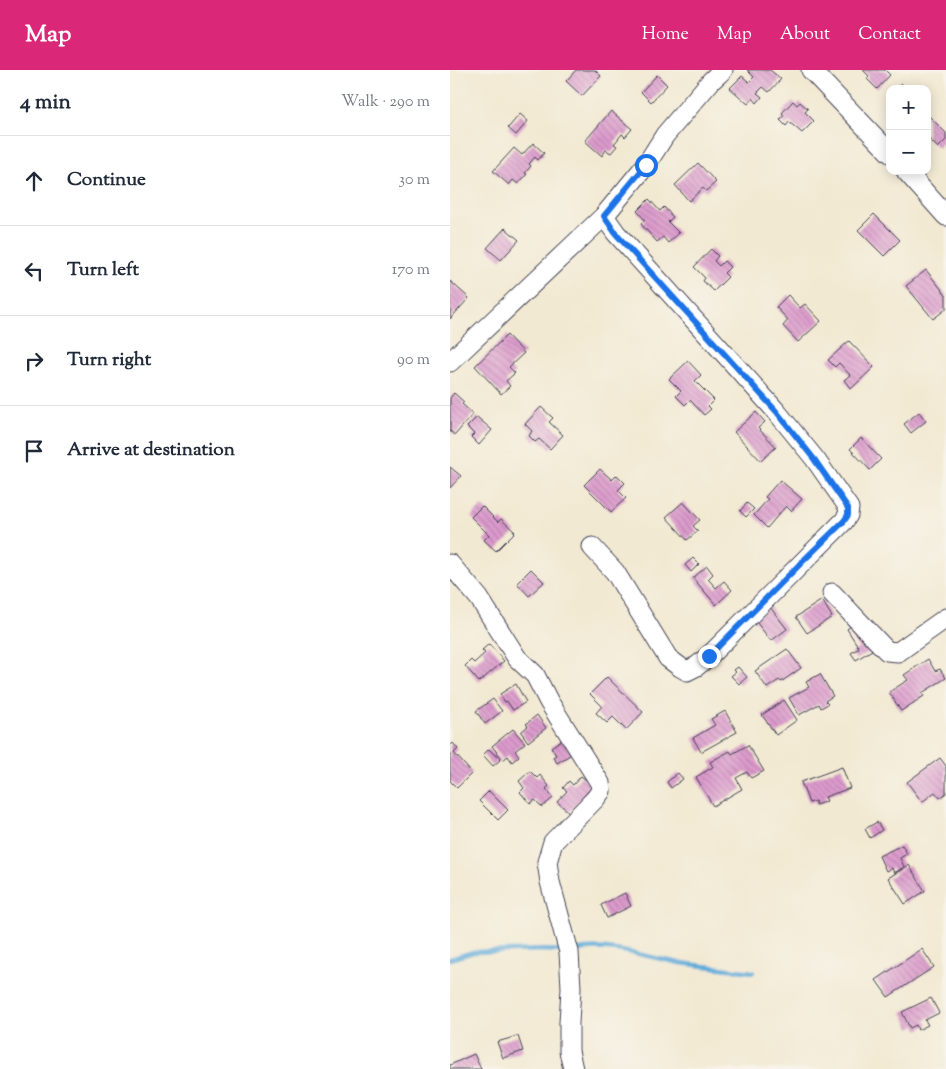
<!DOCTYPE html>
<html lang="en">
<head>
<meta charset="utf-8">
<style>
	:root { --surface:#fff; --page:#f6f6f7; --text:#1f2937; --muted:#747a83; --line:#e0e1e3; --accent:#db2777 }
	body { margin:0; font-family:"Sorts Mill Goudy",serif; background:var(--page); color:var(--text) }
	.controls { position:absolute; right:15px; top:15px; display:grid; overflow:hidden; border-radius:10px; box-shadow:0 2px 12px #0003 }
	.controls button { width:45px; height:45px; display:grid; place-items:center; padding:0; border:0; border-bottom:1px solid var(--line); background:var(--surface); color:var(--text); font:25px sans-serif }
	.stop { position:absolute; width:15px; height:15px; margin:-11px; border:4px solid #1a73e8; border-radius:50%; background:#fff }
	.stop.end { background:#1a73e8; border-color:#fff; box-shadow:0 1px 5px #0008 }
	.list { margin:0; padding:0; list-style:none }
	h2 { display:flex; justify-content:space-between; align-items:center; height:65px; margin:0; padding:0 20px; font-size:21px }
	h2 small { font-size:16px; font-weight:400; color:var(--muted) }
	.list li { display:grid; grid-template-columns:32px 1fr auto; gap:15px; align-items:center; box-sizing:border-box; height:90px; padding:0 20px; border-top:1px solid var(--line) }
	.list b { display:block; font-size:19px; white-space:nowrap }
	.list em { font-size:16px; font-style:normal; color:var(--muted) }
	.icon { flex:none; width:28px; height:28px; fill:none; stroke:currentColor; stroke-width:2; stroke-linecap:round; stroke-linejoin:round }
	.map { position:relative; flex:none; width:496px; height:999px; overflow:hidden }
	header { display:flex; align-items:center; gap:30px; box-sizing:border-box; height:70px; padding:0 25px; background:var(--accent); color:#fff }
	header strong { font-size:24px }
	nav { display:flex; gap:28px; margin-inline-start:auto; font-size:18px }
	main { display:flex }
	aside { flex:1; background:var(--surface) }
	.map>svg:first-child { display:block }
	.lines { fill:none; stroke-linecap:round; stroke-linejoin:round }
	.stream { stroke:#62acda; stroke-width:4.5 }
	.building { fill:url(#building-back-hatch) }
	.minor-casing { stroke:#414052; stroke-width:21 }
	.minor { stroke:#fff; stroke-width:19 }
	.route { stroke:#1a73e8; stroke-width:6 }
</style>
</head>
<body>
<header>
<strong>Map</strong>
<nav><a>Home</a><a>Map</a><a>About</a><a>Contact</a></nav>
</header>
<main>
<aside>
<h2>4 min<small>Walk · 290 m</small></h2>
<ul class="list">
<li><svg class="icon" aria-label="ahead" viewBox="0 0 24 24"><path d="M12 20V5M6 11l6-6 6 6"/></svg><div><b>Continue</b></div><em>30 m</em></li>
<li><svg class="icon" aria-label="left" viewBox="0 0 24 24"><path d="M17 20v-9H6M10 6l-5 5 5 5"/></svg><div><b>Turn left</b></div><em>170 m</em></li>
<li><svg class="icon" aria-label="right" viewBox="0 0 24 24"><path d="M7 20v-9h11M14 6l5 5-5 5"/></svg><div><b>Turn right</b></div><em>90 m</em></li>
<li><svg class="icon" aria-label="arrive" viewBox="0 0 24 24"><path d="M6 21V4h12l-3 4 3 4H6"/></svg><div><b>Arrive at destination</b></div></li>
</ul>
</aside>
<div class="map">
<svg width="496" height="999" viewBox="0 0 496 999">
	<defs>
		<pattern id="building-back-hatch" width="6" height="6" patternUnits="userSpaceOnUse" patternTransform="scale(1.25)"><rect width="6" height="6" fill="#dd9bcd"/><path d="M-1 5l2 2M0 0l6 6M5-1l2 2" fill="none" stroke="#b37ea8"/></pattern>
	</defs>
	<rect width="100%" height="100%" fill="#f7f3e8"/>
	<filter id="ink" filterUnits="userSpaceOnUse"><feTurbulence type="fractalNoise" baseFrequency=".02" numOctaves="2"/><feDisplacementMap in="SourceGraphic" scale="10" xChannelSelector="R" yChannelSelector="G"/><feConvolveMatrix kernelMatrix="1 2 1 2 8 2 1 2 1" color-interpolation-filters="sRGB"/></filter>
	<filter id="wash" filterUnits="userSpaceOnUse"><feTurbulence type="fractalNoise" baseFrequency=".0096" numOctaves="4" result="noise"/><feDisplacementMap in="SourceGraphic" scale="20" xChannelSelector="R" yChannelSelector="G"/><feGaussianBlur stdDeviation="1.12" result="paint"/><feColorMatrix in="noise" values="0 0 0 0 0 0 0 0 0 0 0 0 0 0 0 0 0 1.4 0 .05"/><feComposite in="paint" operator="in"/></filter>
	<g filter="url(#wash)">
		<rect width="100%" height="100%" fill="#f2e9d2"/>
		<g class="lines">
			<!-- stream -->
			<g class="stream">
				<path d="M124,881C159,873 195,887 230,893C254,896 279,899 303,902"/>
				<polyline points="0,889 23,882 95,880 114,881"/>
			</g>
		</g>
		<g id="blocks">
			<!-- building -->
			<g class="building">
				<polygon points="126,0 145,0 151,6 132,26 116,11"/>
				<polygon points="297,0 320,0 331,9 319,22 313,17 307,23 312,27 307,33 303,28 298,34 280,18 292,6 299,12 304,7"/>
				<polygon points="413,0 435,0 440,5 427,19 417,9 419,6"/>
				<polygon points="207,5 217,15 201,32 191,22"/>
				<polygon points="451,13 457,19 446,19"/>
				<polygon points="343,31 347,35 350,32 358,39 355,42 364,51 352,63 339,52 336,56 330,50 334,45 332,43"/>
				<polygon points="161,41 182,59 175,67 172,64 164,74 167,76 161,83 156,80 152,86 135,71"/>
				<polygon points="70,44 78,51 66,65 58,58"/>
				<polygon points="477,44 496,63 496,70 488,78 477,67"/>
				<polygon points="83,73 94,83 88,90 85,87 79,94 81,96 75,103 77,104 68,114 63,110 59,115 43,101 64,78 72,85"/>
				<polygon points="248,93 266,112 256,121 253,118 239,131 225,115"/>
				<polygon points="199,129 210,141 214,137 223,147 218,152 229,163 218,173 213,167 207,172 191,154 195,150 187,141"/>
				<polygon points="424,144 450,170 434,186 408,160"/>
				<polygon points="55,158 69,170 51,190 37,178"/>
				<polygon points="261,179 268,186 264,191 269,196 274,191 280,197 274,203 278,207 264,221 253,211 255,208 244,197"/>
				<polygon points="476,200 496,225 496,239 483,249 456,216"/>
				<polygon points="0,211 19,228 0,249"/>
				<polygon points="338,225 350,238 355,234 371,251 348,272 333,256 338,250 326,237"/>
				<polygon points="57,265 74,283 59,297 65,303 56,311 60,316 51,324 25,296"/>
				<polygon points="399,271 424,297 401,319 394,310 400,305 389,293 385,297 378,290"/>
				<polygon points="238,291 251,305 245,311 264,330 258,336 261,339 254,345 240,330 235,335 226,326 231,321 219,309"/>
				<polygon points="4,323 14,332 12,334 23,344 5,365 0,361 0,328"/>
				<polygon points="91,337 103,348 99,352 113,365 100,379 89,369 85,372 79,366 82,361 75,354"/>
				<polygon points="306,342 315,352 308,358 326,377 311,391 284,362"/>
				<polygon points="469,342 476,351 461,363 454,354"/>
				<polygon points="27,347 42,360 29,375 21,367 24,364 17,357"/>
				<polygon points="411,368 431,389 420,400 400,379"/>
				<polygon points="0,397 11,406 0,418"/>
				<polygon points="150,399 162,410 167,405 175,413 168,420 176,428 161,442 134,415"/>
				<polygon points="330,410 352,429 341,441 336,436 317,458 304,445 318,429 315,427"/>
				<polygon points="233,432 250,450 243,456 248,461 237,470 216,447"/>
				<polygon points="297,433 304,439 296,447 290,441"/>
				<polygon points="32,436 48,452 51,449 65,462 46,481 34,470 39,465 21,447"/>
				<polygon points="243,488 249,494 241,502 235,495"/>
				<polygon points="257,496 263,504 258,509 266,518 274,511 282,520 266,535 243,508"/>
				<polygon points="81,499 94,512 79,526 67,513"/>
				<polygon points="372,530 382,547 357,563 346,547"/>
				<polygon points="320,537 337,559 321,571 304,549"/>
				<polygon points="405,553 422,580 406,590 401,583 409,578 397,559"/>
				<polygon points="39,574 54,591 29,612 15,596 21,590 24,593 35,583 32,580"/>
				<polygon points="337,579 351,598 331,612 329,610 317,618 305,601"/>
				<polygon points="478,589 485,601 490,599 496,608 472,623 474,626 451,641 439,622 458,610 454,605"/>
				<polygon points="288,597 297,607 289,614 281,606 286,602 284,600"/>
				<polygon points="370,604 383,626 375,631 378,634 371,638 369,634 349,645 339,628 359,617 356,612"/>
				<polygon points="157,607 193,642 176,660 163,647 157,653 146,643 152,636 140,624"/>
				<polygon points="66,614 76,632 63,640 57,631 55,632 50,624"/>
				<polygon points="43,629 52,641 35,654 26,641"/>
				<polygon points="334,630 347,650 326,665 312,645"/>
				<polygon points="275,641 287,662 251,682 243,668 265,655 261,649"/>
				<polygon points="87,645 96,658 78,672 71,662 78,656 76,654"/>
				<polygon points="63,659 75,673 65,681 69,686 62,692 58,686 53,690 42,676"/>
				<polygon points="113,669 123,683 107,693 103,687 106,685 101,677"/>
				<polygon points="3,673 8,679 4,683 22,703 7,718 0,711 0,676"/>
				<polygon points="298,675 314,701 301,708 297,702 286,708 292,719 263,736 246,707 263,697 260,692 280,681 282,684"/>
				<polygon points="39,679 50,690 43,696 33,685"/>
				<polygon points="490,688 496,696 496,723 490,728 485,722 472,732 457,712"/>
				<polygon points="392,697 400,718 375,727 377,731 366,735 365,731 359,733 351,712"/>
				<polygon points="80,701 87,708 90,705 99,716 96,719 103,728 92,737 85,730 80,734 70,722 74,718 69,711"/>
				<polygon points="228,703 233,709 221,718 217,712"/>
				<polygon points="131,706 143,716 119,742 107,732 117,721 113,718 119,711 123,715"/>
				<polygon points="39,721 58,740 48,750 29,731"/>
				<polygon points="427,752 432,760 420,768 415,759"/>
				<polygon points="452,775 457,784 450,788 454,797 444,803 442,798 436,801 429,786"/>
				<polygon points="459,795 475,821 455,834 438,808"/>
				<polygon points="175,823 181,836 157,848 151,835"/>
				<polygon points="472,879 484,897 438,927 426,910"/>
				<polygon points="481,928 489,943 475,950 478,955 468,960 466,955 460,958 452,942"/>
				<polygon points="68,966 73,981 53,988 47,972"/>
				<polygon points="24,984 31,999 0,999 0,995"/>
			</g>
		</g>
	</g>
	<g filter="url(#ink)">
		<use href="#blocks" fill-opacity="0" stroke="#414052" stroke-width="1"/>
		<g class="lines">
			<!-- minor casing -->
			<g class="minor-casing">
				<g id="minor">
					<polyline points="361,0 440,83"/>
					<polyline points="456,101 496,146"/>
					<polyline points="0,292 154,146 196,95 215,65 261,11 273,0"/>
					<polyline points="142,477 165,502 218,588 230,597 237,601 247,596 259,586 394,451 398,445 399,438 365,389 326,341 166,163 154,146"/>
					<polyline points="0,494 29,528 67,588 85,605 99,632 150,713 151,721 145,729 103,772 97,792 100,812 119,882 121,918 119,953 119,981 123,999"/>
					<polyline points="382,523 437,581 448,582 496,548"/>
				</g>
			</g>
			<!-- minor -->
			<use href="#minor" class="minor"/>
		</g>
	</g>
	<g class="lines" filter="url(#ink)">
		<!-- route -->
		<polyline class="route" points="196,95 154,146 166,164 326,341 364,389 398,438 398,445 394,451 352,492 259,586"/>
	</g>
</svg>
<div class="controls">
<button>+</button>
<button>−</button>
</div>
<div class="stop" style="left:196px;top:95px"></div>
<div class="stop end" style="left:259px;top:586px"></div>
</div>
</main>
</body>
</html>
